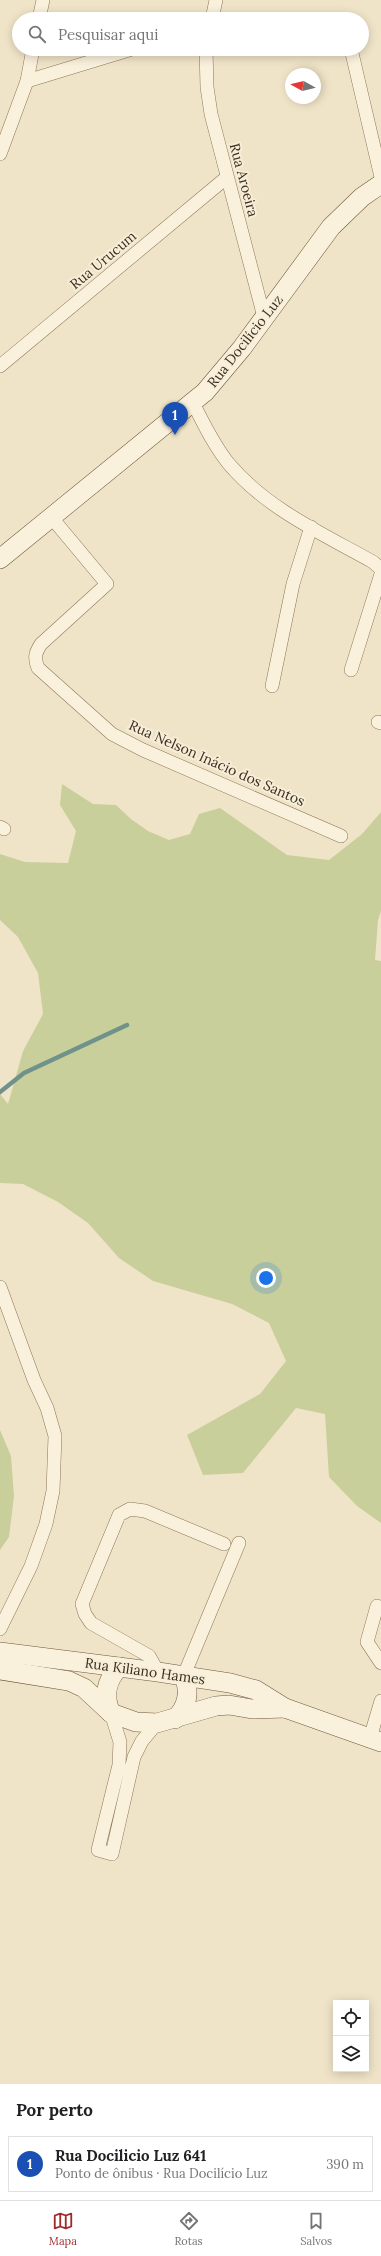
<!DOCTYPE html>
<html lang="pt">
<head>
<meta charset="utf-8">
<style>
	:root { --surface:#fff; --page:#f6f6f6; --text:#202124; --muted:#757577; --line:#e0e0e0; --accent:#9e2a2b }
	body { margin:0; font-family:Lora,serif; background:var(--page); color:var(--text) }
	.controls { position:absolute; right:12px; bottom:12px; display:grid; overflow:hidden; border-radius:0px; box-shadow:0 2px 10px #0003 }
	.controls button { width:36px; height:36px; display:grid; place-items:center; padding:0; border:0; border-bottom:1px solid var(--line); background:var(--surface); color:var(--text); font:20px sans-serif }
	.compass { position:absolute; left:285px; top:68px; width:36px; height:36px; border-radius:50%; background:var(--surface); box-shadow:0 2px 10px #0003; rotate:278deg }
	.you { position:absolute; left:266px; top:1278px; width:14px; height:14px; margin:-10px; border:3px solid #fff; border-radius:50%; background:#1a73e8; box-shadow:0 0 0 6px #1a73e833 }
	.badge { display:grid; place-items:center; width:26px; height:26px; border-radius:50%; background:var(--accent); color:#fff; font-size:13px; font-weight:700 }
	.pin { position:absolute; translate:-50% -33px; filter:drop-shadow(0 1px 2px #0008) }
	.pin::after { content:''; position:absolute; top:21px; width:14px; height:12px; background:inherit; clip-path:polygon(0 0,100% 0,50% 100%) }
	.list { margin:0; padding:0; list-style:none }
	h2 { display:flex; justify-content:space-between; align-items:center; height:52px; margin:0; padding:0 16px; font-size:17px }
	h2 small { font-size:13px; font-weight:400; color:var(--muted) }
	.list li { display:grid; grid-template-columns:26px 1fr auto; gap:12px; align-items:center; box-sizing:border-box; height:56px; margin:0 8px 8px; padding:0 8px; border:1px solid var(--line); border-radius:0px }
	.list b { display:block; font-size:15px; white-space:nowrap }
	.list p { margin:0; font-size:13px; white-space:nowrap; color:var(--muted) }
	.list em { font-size:13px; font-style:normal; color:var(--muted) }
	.icon { flex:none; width:22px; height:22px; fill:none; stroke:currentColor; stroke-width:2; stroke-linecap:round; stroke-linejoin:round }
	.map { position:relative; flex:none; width:381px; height:2084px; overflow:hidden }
	.search { position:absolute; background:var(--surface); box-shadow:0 2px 10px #0003; left:12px; right:12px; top:12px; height:44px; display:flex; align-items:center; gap:10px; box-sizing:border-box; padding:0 14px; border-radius:22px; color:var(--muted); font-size:15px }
	.sheet { height:116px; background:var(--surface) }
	nav { display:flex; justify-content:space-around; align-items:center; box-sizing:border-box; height:56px; border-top:1px solid var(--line); background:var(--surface); font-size:11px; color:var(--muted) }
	nav a { display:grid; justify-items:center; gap:2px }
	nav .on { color:var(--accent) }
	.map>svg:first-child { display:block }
	.green { fill:#c9cf9b }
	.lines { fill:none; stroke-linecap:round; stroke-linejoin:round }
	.stream { stroke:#6f938a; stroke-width:4.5 }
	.street-casing { stroke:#8d765c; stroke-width:14 }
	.secondary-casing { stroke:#6f573f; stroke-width:20 }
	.street { stroke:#faf1dc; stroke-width:13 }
	.secondary { stroke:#faf1dc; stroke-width:19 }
	.labels { text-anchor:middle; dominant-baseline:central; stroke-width:4; stroke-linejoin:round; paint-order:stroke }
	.street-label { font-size:14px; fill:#3d2e20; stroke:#f7eed8 }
</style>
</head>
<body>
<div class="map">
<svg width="381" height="2084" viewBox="0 0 381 2084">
	<rect width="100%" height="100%" fill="#f0e4c8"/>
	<!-- green -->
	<g class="green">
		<polygon points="62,784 93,804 116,805 131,819 148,831 169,840 190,834 199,814 220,808 287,855 329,860 362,834 381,812 381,911 378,920 375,960 381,961 381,1523 357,1506 329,1477 325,1414 296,1408 243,1473 203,1475 187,1435 260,1394 286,1361 269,1323 232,1304 153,1281 119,1258 88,1223 58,1202 23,1184 0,1183 0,1094 8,1104 23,1051 43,1014 38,973 18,937 0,920 0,854 25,862 68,863 76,831 60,805"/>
		<polygon points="0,1430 11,1456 14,1496 9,1537 0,1550"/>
	</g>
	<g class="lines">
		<!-- stream -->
		<polyline class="stream" points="0,1092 24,1073 127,1025"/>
		<!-- street casing -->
		<g class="street-casing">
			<g id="street">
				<polyline points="39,19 43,0"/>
				<polyline points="212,19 216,0"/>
				<polyline points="206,49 207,87 211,114 264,317"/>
				<polyline points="351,49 381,177"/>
				<polyline points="27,81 132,49"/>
				<polyline points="0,154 27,81 33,49"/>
				<polyline points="0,366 226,178"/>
				<path d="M193,403C204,424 214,446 229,464C267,509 323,534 373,562L381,569"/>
				<path d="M52,518L107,584L41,644C35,653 34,658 38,668L112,734L143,750L341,836"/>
				<polyline points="351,670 381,574"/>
				<polyline points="272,686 293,584 311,527"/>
				<polyline points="378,722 381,723"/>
				<polyline points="0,827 4,829"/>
				<polyline points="0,1287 34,1380 47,1408 55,1436 53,1491 46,1524 31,1566 0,1629"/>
				<polyline points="377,1606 367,1642 381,1663"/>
				<polyline points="158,1672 149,1656 91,1623 85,1614 82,1604 119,1515 130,1509 145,1511 224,1544"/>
				<polyline points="184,1675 239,1543"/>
				<polyline points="111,1713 120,1742 119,1765 98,1850 112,1854 134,1757 142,1741 157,1723"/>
				<polyline points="370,1738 381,1701"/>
			</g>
		</g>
		<!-- secondary casing -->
		<g class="secondary-casing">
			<g id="secondary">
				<polyline points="0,559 205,392 242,348 331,227 362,197 381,184"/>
				<polyline points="0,1652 158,1672 230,1683 256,1690 285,1708 381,1742"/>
				<polyline points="0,1670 69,1681 84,1688 111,1713 136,1722 157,1723 216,1706 229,1705 252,1709 285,1708"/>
				<path d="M111,1713C103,1696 106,1681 119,1667"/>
				<path d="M175,1719C188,1706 190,1692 184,1675"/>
			</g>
		</g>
		<!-- street -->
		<use href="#street" class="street"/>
		<!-- secondary -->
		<use href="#secondary" class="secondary"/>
	</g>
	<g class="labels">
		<!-- street labels -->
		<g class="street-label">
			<text transform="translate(244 180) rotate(75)">Rua Aroeira</text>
			<text transform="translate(103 260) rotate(-40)">Rua Urucum</text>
			<text transform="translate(245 341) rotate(-52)">Rua Docilício Luz</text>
			<text transform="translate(217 763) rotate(24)">Rua Nelson Inácio dos Santos</text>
			<text transform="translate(145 1671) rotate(8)">Rua Kiliano Hames</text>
		</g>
	</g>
</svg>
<div class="controls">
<button><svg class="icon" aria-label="locate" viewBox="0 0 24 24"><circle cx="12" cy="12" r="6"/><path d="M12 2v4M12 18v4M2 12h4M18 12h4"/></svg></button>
<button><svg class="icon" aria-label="layers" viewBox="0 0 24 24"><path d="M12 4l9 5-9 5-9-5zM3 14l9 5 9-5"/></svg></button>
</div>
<svg class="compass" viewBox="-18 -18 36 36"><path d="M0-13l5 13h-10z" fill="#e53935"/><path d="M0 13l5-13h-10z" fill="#757577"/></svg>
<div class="you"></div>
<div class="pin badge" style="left:175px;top:435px;background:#1a4fb4">1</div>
<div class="search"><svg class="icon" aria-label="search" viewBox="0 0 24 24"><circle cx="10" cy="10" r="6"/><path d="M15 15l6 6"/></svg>Pesquisar aqui</div>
</div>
<section class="sheet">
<h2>Por perto<small></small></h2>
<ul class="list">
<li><span class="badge" style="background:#1a4fb4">1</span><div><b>Rua Docilicio Luz 641</b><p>Ponto de ônibus · Rua Docilício Luz</p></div><em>390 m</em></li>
</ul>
</section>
<nav>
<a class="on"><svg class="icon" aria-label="map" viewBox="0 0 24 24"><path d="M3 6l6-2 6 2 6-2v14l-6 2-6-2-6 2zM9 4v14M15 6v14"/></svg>Mapa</a>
<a><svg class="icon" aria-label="directions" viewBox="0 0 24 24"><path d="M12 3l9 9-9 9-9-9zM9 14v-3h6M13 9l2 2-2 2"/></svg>Rotas</a>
<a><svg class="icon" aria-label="saved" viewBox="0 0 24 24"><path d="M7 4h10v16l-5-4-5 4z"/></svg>Salvos</a>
</nav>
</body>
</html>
